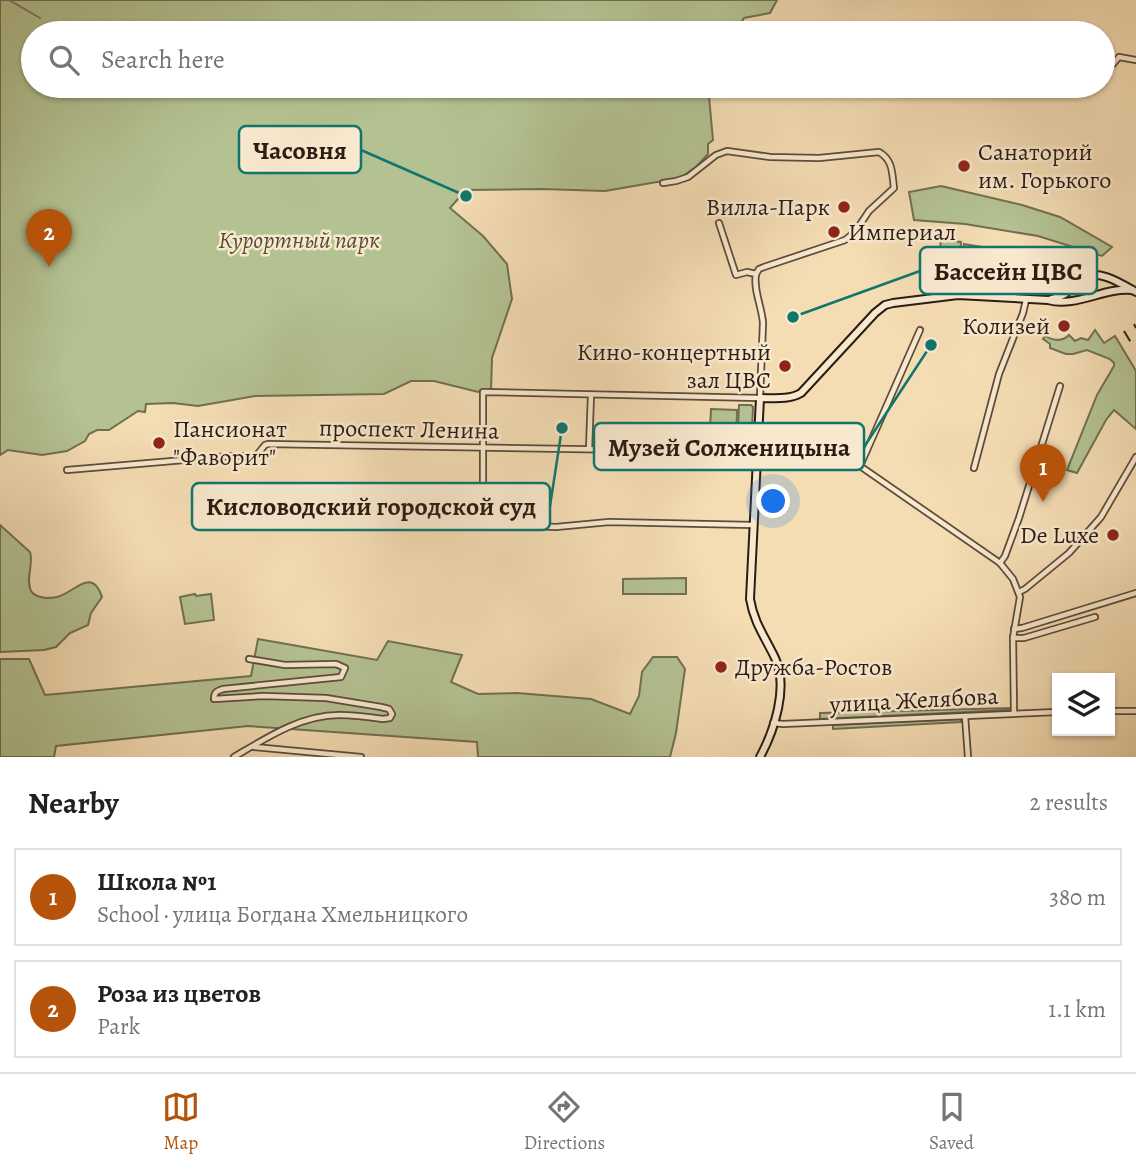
<!DOCTYPE html>
<html lang="en">
<head>
<meta charset="utf-8">
<style>
	:root { --surface:#fff; --page:#f2f2f2; --text:#202124; --muted:#757577; --line:#e0e0e0; --accent:#b45309 }
	body { margin:0; font-family:Alegreya,serif; background:var(--page); color:var(--text) }
	.controls { position:absolute; right:21px; bottom:21px; display:grid; overflow:hidden; border-radius:0px; box-shadow:0 2px 5px #0004 }
	.controls button { width:63px; height:63px; display:grid; place-items:center; padding:0; border:0; border-bottom:2px solid var(--line); background:var(--surface); color:var(--text); font:35px sans-serif }
	.you { position:absolute; left:774px; top:502px; width:24px; height:24px; margin:-18px; border:5px solid #fff; border-radius:50%; background:#1a73e8; box-shadow:0 0 0 10px #1a73e833 }
	.badge { display:grid; place-items:center; width:46px; height:46px; border-radius:50%; background:var(--accent); color:#fff; font-size:23px; font-weight:700 }
	.pin { position:absolute; translate:-50% -58px; filter:drop-shadow(0 2px 4px #0008) }
	.pin::after { content:''; position:absolute; top:37px; width:24px; height:21px; background:inherit; clip-path:polygon(0 0,100% 0,50% 100%) }
	.list { margin:0; padding:0; list-style:none }
	h2 { display:flex; justify-content:space-between; align-items:center; height:91px; margin:0; padding:0 28px; font-size:30px }
	h2 small { font-size:23px; font-weight:400; color:var(--muted) }
	.list li { display:grid; grid-template-columns:46px 1fr auto; gap:21px; align-items:center; box-sizing:border-box; height:98px; margin:0 14px 14px; padding:0 14px; border:2px solid var(--line); border-radius:0px }
	.list b { display:block; font-size:26px; white-space:nowrap }
	.list p { margin:0; font-size:23px; white-space:nowrap; color:var(--muted) }
	.list em { font-size:23px; font-style:normal; color:var(--muted) }
	.icon { flex:none; width:38px; height:38px; fill:none; stroke:currentColor; stroke-width:2; stroke-linecap:round; stroke-linejoin:round }
	.map { position:relative; flex:none; width:1136px; height:757px; overflow:hidden }
	.search { position:absolute; background:var(--surface); box-shadow:0 2px 5px #0004; left:21px; right:21px; top:21px; height:77px; display:flex; align-items:center; gap:18px; box-sizing:border-box; padding:0 24px; border-radius:38px; color:var(--muted); font-size:26px }
	.sheet { height:315px; background:var(--surface) }
	nav { display:flex; justify-content:space-around; align-items:center; box-sizing:border-box; height:98px; border-top:2px solid var(--line); background:var(--surface); font-size:19px; color:var(--muted) }
	nav a { display:grid; justify-items:center; gap:4px }
	nav .on { color:var(--accent) }
	.map>svg:first-child { display:block }
	.green { fill:#b4c292; stroke:#706f52; stroke-width:2 }
	.lines { fill:none; stroke-linecap:round; stroke-linejoin:round }
	.stream { stroke:#6f7c6d; stroke-width:2 }
	.street-casing { stroke:#5d4c3b; stroke-width:8 }
	.secondary-casing { stroke:#2b1c13; stroke-width:10 }
	.street { stroke:#f8e8ce; stroke-width:4.5 }
	.secondary { stroke:#f8e8ce; stroke-width:6 }
	.rail { stroke:#2b1c13; stroke-width:2; stroke-dasharray:12 12; stroke-linecap:butt }
	.poi-dot { fill:#8f2418; stroke:#f8e8ce; stroke-width:2.5 }
	.labels { text-anchor:middle; dominant-baseline:central; stroke-width:5; stroke-linejoin:round; paint-order:stroke }
	.poi-label { font-size:24px; fill:#2b1c13; stroke:#f8e8ce; text-anchor:start }
	.park-label { font-size:24px; font-style:italic; fill:#544e39; stroke:#f8e8ce }
	.street-label { font-size:24px; fill:#2b1c13; stroke:#f8e8ce }
	.leader { fill:none; stroke:#0f766e; stroke-width:2.5 }
	.callout-dot { fill:#0f766e; stroke:#f8e8ce; stroke-width:2.5 }
	.callout { fill:#f8e8ce; stroke:#0f766e; stroke-width:2.5 }
	.callout-label { font-size:26px; text-anchor:middle; font-weight:bold; fill:#2b1c13 }
</style>
</head>
<body>
<div class="map">
<svg width="1136" height="757" viewBox="0 0 1136 757">
	<rect width="100%" height="100%" fill="#f4dcb3"/>
	<filter id="stains"><feTurbulence type="fractalNoise" baseFrequency=".00286" numOctaves="4"/><feColorMatrix values="0 0 0 0 .2 0 0 0 0 .09 0 0 0 0 .02 0 0 0 .5 -.17"/></filter>
	<radialGradient id="worn" r=".72"><stop offset=".6" stop-color="#630" stop-opacity="0"/><stop offset="1" stop-color="#630" stop-opacity=".3"/></radialGradient>
	<!-- green -->
	<g class="green">
		<polygon points="0,0 777,0 770,13 744,18 735,33 33,33 33,86 708,86 713,140 708,144 708,154 696,167 680,178 605,191 541,189 466,190 450,208 483,236 507,264 512,299 492,358 491,390 481,390 478,392 434,381 411,381 384,394 255,396 198,406 173,403 146,404 145,412 138,411 109,430 97,430 89,434 85,441 67,451 42,455 8,450 0,455"/>
		<polygon points="941,186 1022,205 1060,217 1112,247 1102,256 1038,236 965,224 914,220 909,192"/>
		<polygon points="941,240 961,242 959,268 938,265"/>
		<polygon points="964,244 1001,250 994,289 984,289 981,286 975,285 967,288 960,288 959,275"/>
		<path d="M1095,330L1104,343L1115,336L1136,371V429L1114,410L1106,420L1077,473L1067,470L1097,395L1114,366V363L1110,359L1087,350L1073,354H1066L1050,348V344L1043,339L1045,336C1054,341 1062,342 1069,335L1075,341L1081,338L1088,340Z"/>
		<polygon points="739,405 751,405 753,407 751,450 737,450"/>
		<polygon points="711,409 737,410 736,449 709,449"/>
		<path d="M0,525L30,552C34,564 25,579 31,591C34,596 40,597 46,598C50,598 53,598 57,597C74,593 92,566 102,597L91,613L88,625L70,633L56,647L44,650L0,652Z"/>
		<polygon points="686,578 686,594 623,594 623,579"/>
		<polygon points="195,594 196,596 211,594 214,620 185,624 180,597"/>
		<polygon points="258,639 377,660 388,641 462,655 451,682 478,694 517,693 591,699 630,714 639,696 642,672 653,657 677,657 685,669 676,733 670,757 478,757 477,742 248,726 56,746 54,757 0,757 0,659 29,659 45,695 251,676"/>
		<polygon points="1011,708 1009,710 820,719 820,713"/>
		<polygon points="961,719 961,722 833,729 833,725"/>
	</g>
	<g class="lines">
		<!-- stream -->
		<polyline class="stream" points="9,0 40,18"/>
		<!-- street casing -->
		<g class="street-casing">
			<g id="street">
				<polyline points="1113,64 1119,57 1136,60"/>
				<path d="M663,183L676,181L688,177L716,155L727,151L770,157L819,158L879,152C893,160 892,173 894,188L869,211L855,232L845,240L764,267L759,269L756,274"/>
				<polyline points="719,223 736,275 747,272 756,274"/>
				<polyline points="589,449 591,395"/>
				<polyline points="757,464 860,466 1000,563 1013,579 1020,597 1013,638 1014,713"/>
				<polyline points="860,466 920,330"/>
				<polyline points="974,468 999,374 1023,313 1026,300"/>
				<polyline points="67,470 231,456 256,456 265,445 268,444 757,452"/>
				<polyline points="293,517 340,514 367,517 388,524 412,521 556,527 609,522 753,525"/>
				<path d="M483,524V392L760,398L763,323C762,307 753,290 756,274"/>
				<polyline points="1000,563 1005,556 1019,518 1060,386"/>
				<polyline points="1019,592 1025,589 1069,553 1101,517 1136,457"/>
				<polyline points="1014,629 1022,628 1136,593"/>
				<polyline points="1013,638 1024,638 1095,617"/>
				<polyline points="1110,711 1136,711"/>
				<polyline points="965,716 968,757"/>
				<polyline points="773,723 783,724 1057,712"/>
				<polyline points="254,747 361,757"/>
				<path d="M234,757C266,738 301,715 339,715C354,715 369,717 383,719L390,718L392,714L389,709L381,707L326,698L264,696L214,699C214,692 217,691 223,689L341,677L345,668L336,664L285,665L249,659"/>
			</g>
		</g>
		<!-- secondary casing -->
		<g class="secondary-casing">
			<g id="secondary">
				<path d="M1049,300C1054,298 1060,297 1065,294C1071,289 1075,282 1082,278C1098,268 1122,284 1136,292"/>
				<path d="M760,757C774,731 789,687 775,658C765,637 754,623 750,599L760,398C774,398 789,400 801,393L875,313L885,305L893,303L958,295L1048,300C1076,308 1104,287 1132,290"/>
			</g>
		</g>
		<!-- street -->
		<use href="#street" class="street"/>
		<!-- secondary -->
		<use href="#secondary" class="secondary"/>
		<!-- rail -->
		<g class="rail">
			<polyline points="1134,324 1136,328"/>
			<polyline points="1124,331 1136,351"/>
		</g>
	</g>
	<!-- markers -->
	<g class="poi-dot">
		<circle cx="964" cy="166" r="7"/>
		<circle cx="844" cy="207" r="7"/>
		<circle cx="834" cy="232" r="7"/>
		<circle cx="1064" cy="326" r="7"/>
		<circle cx="785" cy="366" r="7"/>
		<circle cx="159" cy="443" r="7"/>
		<circle cx="1113" cy="535" r="7"/>
		<circle cx="721" cy="667" r="7"/>
	</g>
	<g class="labels">
		<!-- poi labels -->
		<g class="poi-label">
			<text x="978" y="152">Санаторий<tspan x="978" dy="28">им. Горького</tspan></text>
			<text x="830" y="207" text-anchor="end">Вилла-Парк</text>
			<text x="848" y="232">Империал</text>
			<text x="1050" y="326" text-anchor="end">Колизей</text>
			<text x="771" y="352" text-anchor="end">Кино-концертный<tspan x="771" dy="28">зал ЦВС</tspan></text>
			<text x="173" y="429">Пансионат<tspan x="173" dy="28">"Фаворит"</tspan></text>
			<text x="1099" y="535" text-anchor="end">De Luxe</text>
			<text x="735" y="667">Дружба-Ростов</text>
		</g>
		<!-- park labels -->
		<g class="park-label">
			<text x="299" y="240">Курортный парк</text>
		</g>
		<!-- street labels -->
		<g class="street-label">
			<text transform="translate(409 429) rotate(1)">проспект Ленина</text>
			<text transform="translate(914 700) rotate(-3)">улица Желябова</text>
		</g>
	</g>
	<!-- callouts -->
	<path class="leader" d="M466 196L361 150M793 317L920 271M931 345L864 447M562 428L550 506"/>
	<g class="callout-dot">
		<circle cx="466" cy="196" r="7"/>
		<circle cx="793" cy="317" r="7"/>
		<circle cx="931" cy="345" r="7"/>
		<circle cx="562" cy="428" r="7"/>
	</g>
	<g class="callout">
		<rect x="239" y="126" width="122" height="47" rx="7"/>
		<rect x="920" y="247" width="177" height="47" rx="7"/>
		<rect x="594" y="423" width="270" height="47" rx="7"/>
		<rect x="192" y="483" width="358" height="47" rx="7"/>
	</g>
	<g class="callout-label">
		<text x="300" y="159">Часовня</text>
		<text x="1008" y="280">Бассейн ЦВС</text>
		<text x="729" y="456">Музей Солженицына</text>
		<text x="371" y="515">Кисловодский городской суд</text>
	</g>
	<rect width="100%" height="100%" filter="url(#stains)"/>
	<rect width="100%" height="100%" fill="url(#worn)"/>
</svg>
<div class="controls">
<button><svg class="icon" aria-label="layers" viewBox="0 0 24 24"><path d="M12 4l9 5-9 5-9-5zM3 14l9 5 9-5"/></svg></button>
</div>
<div class="you"></div>
<div class="pin badge" style="left:1043px;top:502px">1</div>
<div class="pin badge" style="left:49px;top:267px">2</div>
<div class="search"><svg class="icon" aria-label="search" viewBox="0 0 24 24"><circle cx="10" cy="10" r="6"/><path d="M15 15l6 6"/></svg>Search here</div>
</div>
<section class="sheet">
<h2>Nearby<small>2 results</small></h2>
<ul class="list">
<li><span class="badge">1</span><div><b>Школа №1</b><p>School · улица Богдана Хмельницкого</p></div><em>380 m</em></li>
<li><span class="badge">2</span><div><b>Роза из цветов</b><p>Park</p></div><em>1.1 km</em></li>
</ul>
</section>
<nav>
<a class="on"><svg class="icon" aria-label="map" viewBox="0 0 24 24"><path d="M3 6l6-2 6 2 6-2v14l-6 2-6-2-6 2zM9 4v14M15 6v14"/></svg>Map</a>
<a><svg class="icon" aria-label="directions" viewBox="0 0 24 24"><path d="M12 3l9 9-9 9-9-9zM9 14v-3h6M13 9l2 2-2 2"/></svg>Directions</a>
<a><svg class="icon" aria-label="saved" viewBox="0 0 24 24"><path d="M7 4h10v16l-5-4-5 4z"/></svg>Saved</a>
</nav>
</body>
</html>
